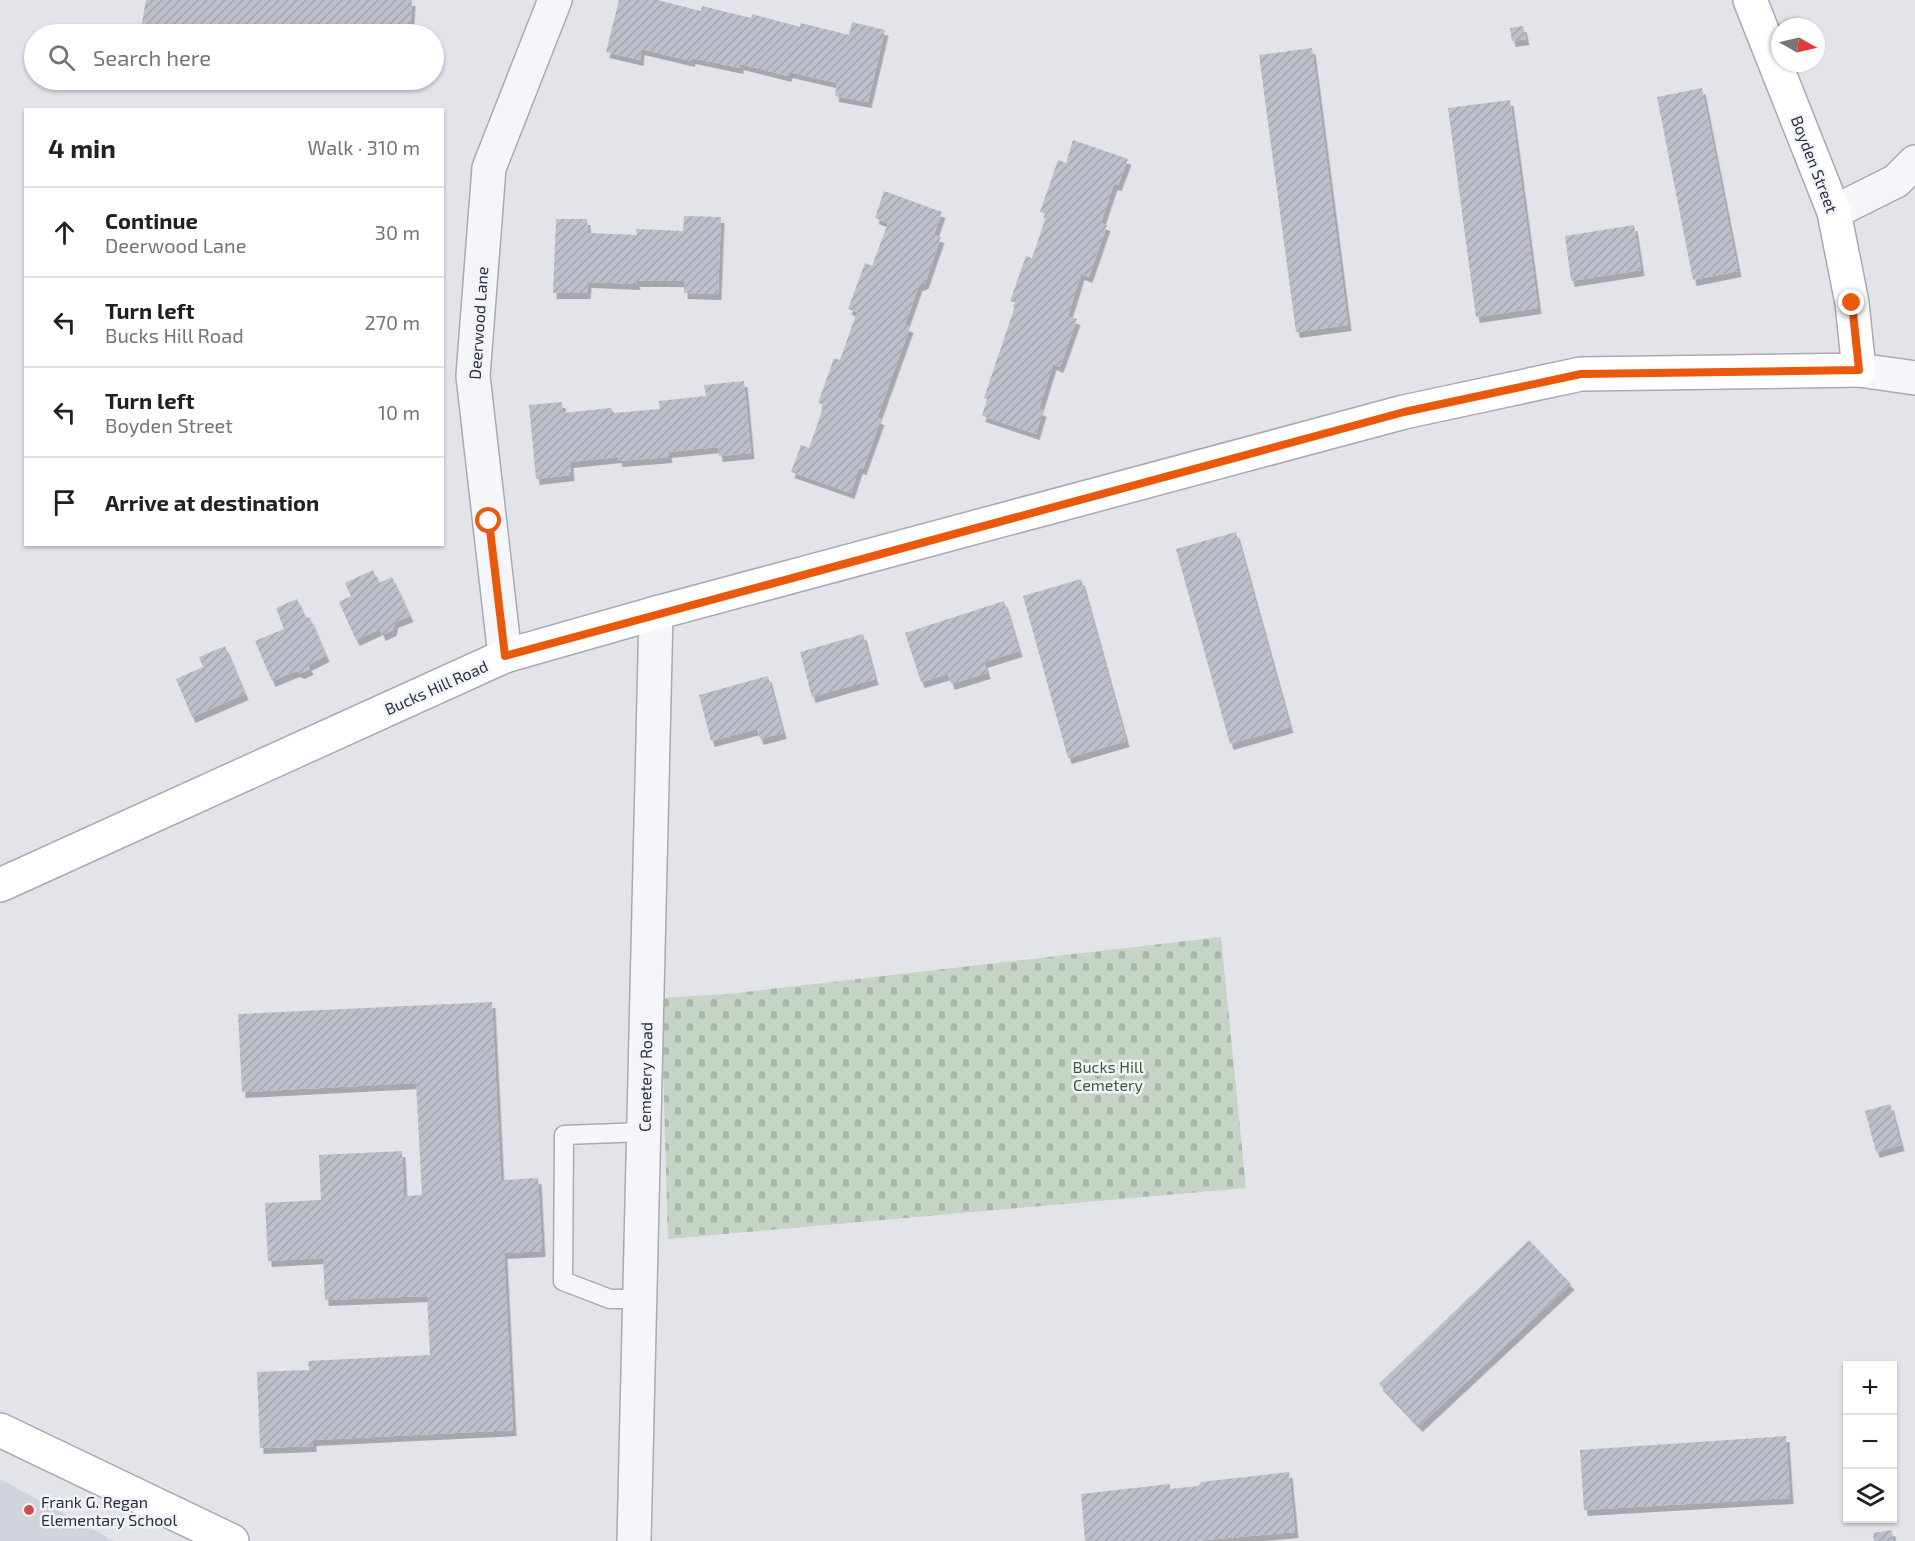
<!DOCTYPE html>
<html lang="en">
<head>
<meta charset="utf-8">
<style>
	:root { --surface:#fff; --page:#f6f6f6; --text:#202124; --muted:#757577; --line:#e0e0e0 }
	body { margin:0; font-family:"Exo 2",sans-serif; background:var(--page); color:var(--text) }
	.controls { position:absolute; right:18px; bottom:18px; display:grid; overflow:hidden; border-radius:0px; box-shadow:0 2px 4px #0004 }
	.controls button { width:54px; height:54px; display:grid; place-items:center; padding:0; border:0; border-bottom:2px solid var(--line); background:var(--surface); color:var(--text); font:30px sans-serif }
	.compass { position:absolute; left:1771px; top:18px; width:54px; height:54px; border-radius:50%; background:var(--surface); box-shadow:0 2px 4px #0004; rotate:98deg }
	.stop { position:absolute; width:18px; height:18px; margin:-14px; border:4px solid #ea580c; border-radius:50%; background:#fff }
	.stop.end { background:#ea580c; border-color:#fff; box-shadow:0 2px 6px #0008 }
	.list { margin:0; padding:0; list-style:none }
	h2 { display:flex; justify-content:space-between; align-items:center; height:78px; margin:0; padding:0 24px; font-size:26px }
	h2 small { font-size:20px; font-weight:400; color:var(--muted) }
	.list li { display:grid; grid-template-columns:39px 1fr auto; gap:18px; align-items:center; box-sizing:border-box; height:90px; padding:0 24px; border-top:2px solid var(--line) }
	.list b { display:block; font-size:22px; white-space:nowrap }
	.list p { margin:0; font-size:20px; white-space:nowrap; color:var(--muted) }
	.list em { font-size:20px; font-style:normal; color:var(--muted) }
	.icon { flex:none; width:33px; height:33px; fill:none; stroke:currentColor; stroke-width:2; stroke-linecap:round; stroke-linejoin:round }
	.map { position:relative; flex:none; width:1915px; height:1541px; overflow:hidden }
	.search { position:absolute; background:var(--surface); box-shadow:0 2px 4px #0004; left:24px; top:24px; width:420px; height:66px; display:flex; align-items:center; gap:15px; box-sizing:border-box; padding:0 21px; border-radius:33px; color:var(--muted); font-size:22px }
	.panel { position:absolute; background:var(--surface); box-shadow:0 2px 4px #0004; left:24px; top:108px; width:420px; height:438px; border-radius:0px }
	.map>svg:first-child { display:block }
	.built { fill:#d1d3dc }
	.cemetery { fill:url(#cemetery-stones) }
	.building { fill:url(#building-hatch); filter:url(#shadow) }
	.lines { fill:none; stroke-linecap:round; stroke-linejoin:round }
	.lane-casing { stroke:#a8aab4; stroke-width:21 }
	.street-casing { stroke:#a8aab4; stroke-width:36 }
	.secondary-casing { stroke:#a8aab4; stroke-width:36 }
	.lane { stroke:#f5f6f9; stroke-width:18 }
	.street { stroke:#f5f6f9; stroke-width:33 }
	.secondary { stroke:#fff; stroke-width:33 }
	.route { stroke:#ea580c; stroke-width:8 }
	.poi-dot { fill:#cb524c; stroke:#f2f4f8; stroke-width:2 }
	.labels { text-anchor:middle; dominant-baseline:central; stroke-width:5; stroke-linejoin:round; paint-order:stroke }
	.street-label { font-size:16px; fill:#2b2f42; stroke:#f2f4f8 }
	.park-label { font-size:16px; fill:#395e39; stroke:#f2f4f8 }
	.poi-label { font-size:16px; fill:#2b2f42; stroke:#f2f4f8; text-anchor:start }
</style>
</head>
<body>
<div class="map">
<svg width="1915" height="1541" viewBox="0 0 1915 1541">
	<defs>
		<pattern id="cemetery-stones" width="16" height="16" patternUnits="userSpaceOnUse" patternTransform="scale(1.5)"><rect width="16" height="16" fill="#c5d4c4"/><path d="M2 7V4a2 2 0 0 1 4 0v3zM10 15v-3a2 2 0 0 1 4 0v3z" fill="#a9b6aa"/></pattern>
		<pattern id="building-hatch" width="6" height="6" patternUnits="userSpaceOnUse" patternTransform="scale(1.5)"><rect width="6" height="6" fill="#bdbfca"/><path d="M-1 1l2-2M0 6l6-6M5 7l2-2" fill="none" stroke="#a3a4af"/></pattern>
		<filter id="shadow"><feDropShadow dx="3.5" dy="6" stdDeviation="0" flood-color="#0004"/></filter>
	</defs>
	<rect width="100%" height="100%" fill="#e3e4ea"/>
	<!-- built -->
	<polygon class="built" points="0,1479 114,1541 0,1541"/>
	<!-- cemetery -->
	<polygon class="cemetery" points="1221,937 1246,1188 668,1239 661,998 728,994"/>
	<!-- building -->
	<g class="building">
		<polygon points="146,0 412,0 410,34 140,34"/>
		<polygon points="619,0 657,0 701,11 702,6 751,18 752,14 800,27 801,23 849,35 852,22 885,30 868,102 835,96 837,83 789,72 788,76 740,64 740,68 692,58 691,61 641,49 640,60 606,52"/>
		<polygon points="1523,26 1526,39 1512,41 1510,28"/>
		<polygon points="1312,48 1348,325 1296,332 1259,55"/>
		<polygon points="1702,88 1738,271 1693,280 1657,97"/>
		<polygon points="1510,100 1538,308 1476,317 1448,108"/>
		<polygon points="1073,140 1128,159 1118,185 1114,184 1101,223 1107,225 1089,277 1081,274 1068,316 1077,319 1060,367 1053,364 1039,409 1043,411 1036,434 982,416 987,399 984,398 1016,303 1010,301 1026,256 1032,258 1047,214 1040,212 1058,160 1066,163"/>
		<polygon points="884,191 942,212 934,235 941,237 925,283 919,285 905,325 910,327 877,418 881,419 863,469 859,468 851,493 791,472 801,445 809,448 824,405 818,403 834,358 840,360 857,312 848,309 865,263 872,266 888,223 875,218"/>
		<polygon points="684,216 721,217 718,294 684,293 684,281 636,281 637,284 588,282 587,293 553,293 556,219 587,219 588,233 637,235 636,229 683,231"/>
		<polygon points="1634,225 1641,270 1571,281 1565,236"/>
		<polygon points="744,381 751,453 719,456 718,447 668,452 669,457 619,461 618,457 570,462 571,475 536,479 529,405 562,402 563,413 611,408 614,413 660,409 659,401 706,396 704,385"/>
		<polygon points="1236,532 1290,727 1230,744 1176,549"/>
		<polygon points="373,570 379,583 392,577 410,616 395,622 393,630 382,635 380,629 356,640 339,602 351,596 345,583"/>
		<polygon points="1081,579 1126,741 1068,758 1023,596"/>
		<polygon points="297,599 305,617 310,618 326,656 308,665 310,669 301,673 296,671 272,681 255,641 284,629 276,608"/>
		<polygon points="1004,601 1019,651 984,662 987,673 951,684 948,674 921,682 905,633"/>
		<polygon points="863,634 875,679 812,697 800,652"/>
		<polygon points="225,646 245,694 192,717 176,679 203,667 199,657"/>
		<polygon points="768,676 783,733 760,739 757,729 711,741 699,695"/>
		<polygon points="492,1002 501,1180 538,1178 542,1251 504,1253 513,1430 313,1440 313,1446 260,1448 257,1372 309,1370 308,1361 430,1355 427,1296 325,1300 323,1258 268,1261 265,1203 321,1200 319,1155 402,1151 404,1196 422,1195 416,1083 242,1092 238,1014"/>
		<polygon points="1890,1104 1901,1145 1876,1152 1865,1111"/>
		<polygon points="1529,1240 1571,1284 1419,1426 1379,1384"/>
		<polygon points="1786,1436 1790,1498 1584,1510 1580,1450"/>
		<polygon points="1289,1472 1295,1532 1196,1541 1085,1541 1081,1494 1170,1484 1170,1489 1198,1486 1201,1482"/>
		<polygon points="1892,1530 1893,1541 1874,1541 1873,1533"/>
	</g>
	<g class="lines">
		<!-- lane casing -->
		<g class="lane-casing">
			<polyline id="lane" points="640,1299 610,1299 563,1281 564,1135 644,1132"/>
		</g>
		<!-- street casing -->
		<g class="street-casing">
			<g id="street">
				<polyline points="1834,212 1896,181 1915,162"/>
				<polyline points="1859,370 1915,378"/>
				<polyline points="505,656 473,376 489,168 555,0"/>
				<polyline points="634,1541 656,613"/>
			</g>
		</g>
		<!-- secondary casing -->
		<g class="secondary-casing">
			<g id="secondary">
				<polyline points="0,885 505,656 656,613 1404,412 1581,374 1859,370 1852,303 1834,212 1750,0"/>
				<polyline points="0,1430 232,1541"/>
			</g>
		</g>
		<!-- lane -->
		<use href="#lane" class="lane"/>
		<!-- street -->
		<use href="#street" class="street"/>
		<!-- secondary -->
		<use href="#secondary" class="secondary"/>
	</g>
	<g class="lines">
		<!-- route -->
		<polyline class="route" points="489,521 505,656 1404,412 1581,374 1859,370 1852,303"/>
	</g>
	<!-- markers -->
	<circle class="poi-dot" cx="29" cy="1510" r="6"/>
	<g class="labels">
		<!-- street labels -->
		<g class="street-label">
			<text transform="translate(1815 164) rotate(69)">Boyden Street</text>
			<text transform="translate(478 323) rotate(-86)">Deerwood Lane</text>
			<text transform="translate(436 687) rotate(-24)">Bucks Hill Road</text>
			<text transform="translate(645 1077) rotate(-89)">Cemetery Road</text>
		</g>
		<!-- park labels -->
		<g class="park-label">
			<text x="1108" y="1066">Bucks Hill<tspan x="1108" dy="18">Cemetery</tspan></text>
		</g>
		<!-- poi labels -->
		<g class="poi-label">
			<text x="41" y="1501">Frank G. Regan<tspan x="41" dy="18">Elementary School</tspan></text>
		</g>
	</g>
</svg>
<div class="controls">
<button>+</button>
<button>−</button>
<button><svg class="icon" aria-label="layers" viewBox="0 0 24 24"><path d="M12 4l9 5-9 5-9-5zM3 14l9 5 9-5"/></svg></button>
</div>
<svg class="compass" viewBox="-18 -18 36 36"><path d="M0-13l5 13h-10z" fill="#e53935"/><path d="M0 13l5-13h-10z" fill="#757577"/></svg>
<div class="stop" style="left:489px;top:521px"></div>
<div class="stop end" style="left:1852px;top:303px"></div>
<div class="search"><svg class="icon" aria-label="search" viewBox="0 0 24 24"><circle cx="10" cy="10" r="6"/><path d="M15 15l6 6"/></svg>Search here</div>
<section class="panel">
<h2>4 min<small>Walk · 310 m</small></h2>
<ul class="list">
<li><svg class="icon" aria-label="ahead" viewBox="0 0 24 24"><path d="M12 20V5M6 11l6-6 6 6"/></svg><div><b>Continue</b><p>Deerwood Lane</p></div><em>30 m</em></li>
<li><svg class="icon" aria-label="left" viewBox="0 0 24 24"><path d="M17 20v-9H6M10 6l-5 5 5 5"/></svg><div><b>Turn left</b><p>Bucks Hill Road</p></div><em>270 m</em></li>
<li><svg class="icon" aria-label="left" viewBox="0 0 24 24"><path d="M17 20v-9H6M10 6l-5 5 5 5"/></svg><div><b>Turn left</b><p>Boyden Street</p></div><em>10 m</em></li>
<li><svg class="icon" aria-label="arrive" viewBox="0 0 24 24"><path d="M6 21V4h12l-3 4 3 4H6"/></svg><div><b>Arrive at destination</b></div></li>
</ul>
</section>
</div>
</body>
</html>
